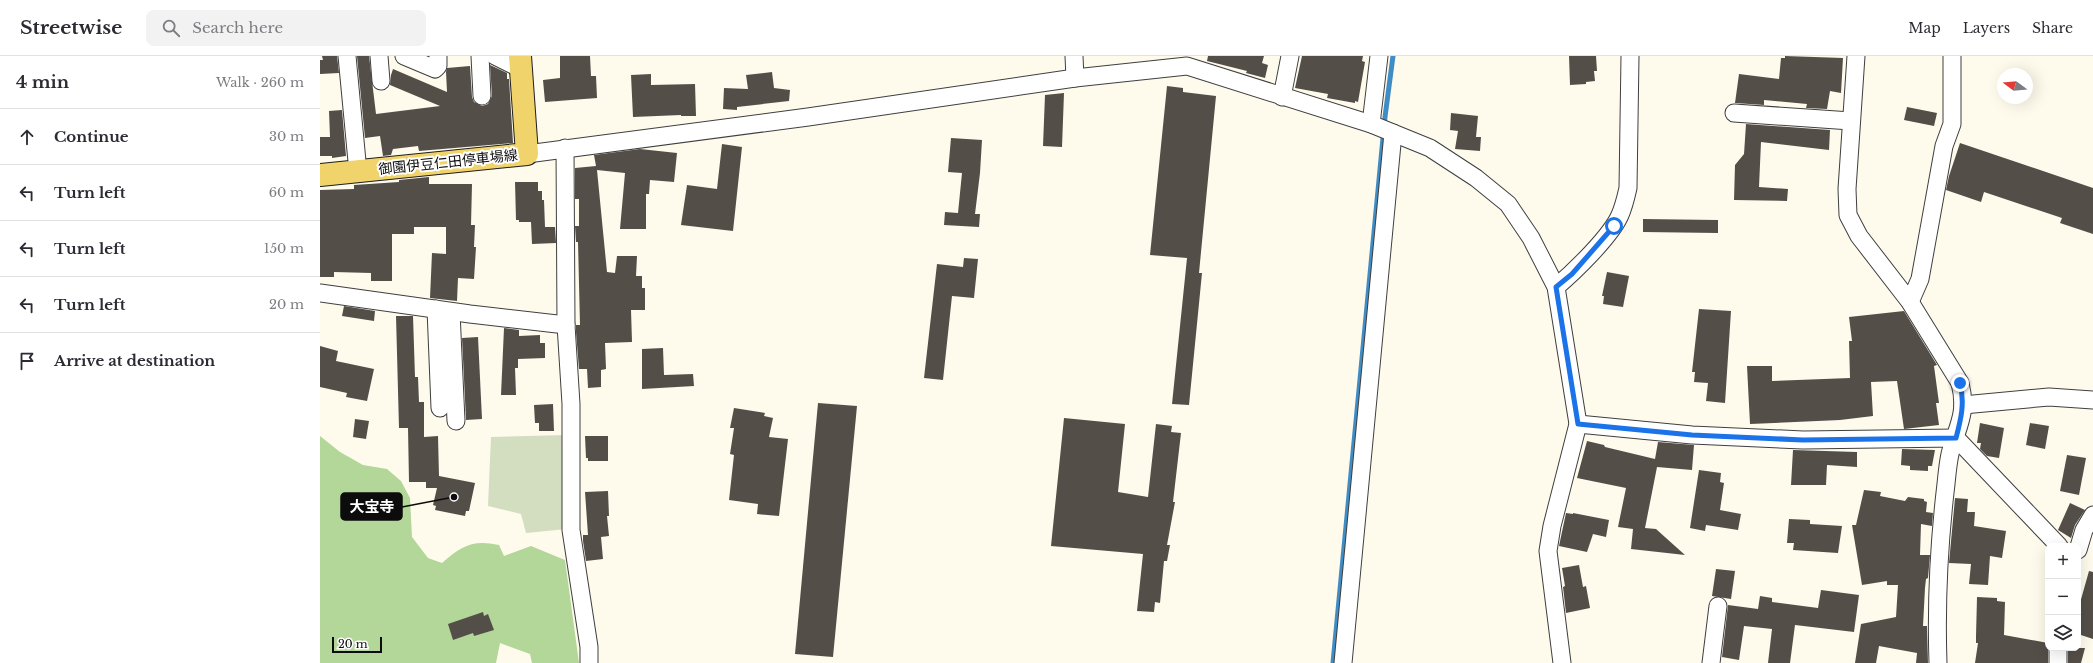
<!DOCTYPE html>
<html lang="en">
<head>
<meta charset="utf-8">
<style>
	:root { --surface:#fff; --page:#f2f2f3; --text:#2b2b33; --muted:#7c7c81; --line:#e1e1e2 }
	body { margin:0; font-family:"Libre Baskerville","Noto Sans JP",serif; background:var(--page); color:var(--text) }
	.controls { position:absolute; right:12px; bottom:12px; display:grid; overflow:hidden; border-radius:8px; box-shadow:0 4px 16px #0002 }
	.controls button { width:36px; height:36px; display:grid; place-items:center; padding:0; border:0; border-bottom:1px solid var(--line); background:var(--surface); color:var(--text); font:20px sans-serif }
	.compass { position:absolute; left:1677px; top:12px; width:36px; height:36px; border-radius:50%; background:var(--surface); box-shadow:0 4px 16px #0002; rotate:286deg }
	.scale { position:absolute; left:12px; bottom:10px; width:50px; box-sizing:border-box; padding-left:4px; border:2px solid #0c0c0c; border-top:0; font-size:11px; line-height:14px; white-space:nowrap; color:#0c0c0c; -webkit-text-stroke:3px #fff; paint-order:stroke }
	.stop { position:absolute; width:12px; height:12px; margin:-9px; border:3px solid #1a73e8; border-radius:50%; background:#fff }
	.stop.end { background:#1a73e8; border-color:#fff; box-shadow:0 1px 4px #0008 }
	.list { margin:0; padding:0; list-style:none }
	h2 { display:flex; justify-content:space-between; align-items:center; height:52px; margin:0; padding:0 16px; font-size:17px }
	h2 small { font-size:13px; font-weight:400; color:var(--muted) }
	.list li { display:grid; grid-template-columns:26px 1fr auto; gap:12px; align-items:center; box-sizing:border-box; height:56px; padding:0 16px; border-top:1px solid var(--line) }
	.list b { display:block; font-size:15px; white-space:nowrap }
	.list em { font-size:13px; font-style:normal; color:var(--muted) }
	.icon { flex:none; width:22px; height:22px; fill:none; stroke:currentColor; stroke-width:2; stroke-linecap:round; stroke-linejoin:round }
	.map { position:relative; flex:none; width:1773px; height:607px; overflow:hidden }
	header { display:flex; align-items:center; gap:24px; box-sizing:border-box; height:56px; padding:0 20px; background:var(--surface); border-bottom:1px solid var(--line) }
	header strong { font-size:19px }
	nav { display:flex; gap:22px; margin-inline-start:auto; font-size:14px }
	.search { width:280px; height:36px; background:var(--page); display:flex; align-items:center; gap:10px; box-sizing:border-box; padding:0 14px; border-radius:8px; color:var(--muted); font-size:15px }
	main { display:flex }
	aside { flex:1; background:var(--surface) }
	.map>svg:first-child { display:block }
	.forest { fill:#b3d699 }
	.cemetery { fill:#d3dec0 }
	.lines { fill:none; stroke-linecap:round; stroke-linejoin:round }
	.stream { stroke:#408dc5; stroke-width:5 }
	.building { fill:#544e49 }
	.minor-casing { stroke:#3f3f3f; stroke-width:19 }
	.major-casing { stroke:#1d1d1d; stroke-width:24 }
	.minor { stroke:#fff; stroke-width:17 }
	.major { stroke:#f0d36a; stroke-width:22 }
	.route { stroke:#1a73e8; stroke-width:5 }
	.labels { text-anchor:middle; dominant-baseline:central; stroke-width:4; stroke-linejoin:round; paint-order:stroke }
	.street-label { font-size:14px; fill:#0c0c0c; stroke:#fff }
	.leader { fill:none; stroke:#0c0c0c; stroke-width:1.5 }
	.callout-dot { fill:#0c0c0c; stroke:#fff; stroke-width:1.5 }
	.callout { fill:#0c0c0c; stroke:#0c0c0c; stroke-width:1.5 }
	.callout-label { font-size:15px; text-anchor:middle; font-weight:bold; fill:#fff }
</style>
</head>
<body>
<header>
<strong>Streetwise</strong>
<div class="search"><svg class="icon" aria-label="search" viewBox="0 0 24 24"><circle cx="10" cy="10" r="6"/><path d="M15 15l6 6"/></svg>Search here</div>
<nav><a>Map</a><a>Layers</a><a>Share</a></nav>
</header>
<main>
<aside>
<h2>4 min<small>Walk · 260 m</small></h2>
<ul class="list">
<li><svg class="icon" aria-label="ahead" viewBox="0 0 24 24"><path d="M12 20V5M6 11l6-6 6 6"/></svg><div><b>Continue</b></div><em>30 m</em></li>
<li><svg class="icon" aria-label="left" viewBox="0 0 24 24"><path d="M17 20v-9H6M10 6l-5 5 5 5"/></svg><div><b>Turn left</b></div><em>60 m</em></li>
<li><svg class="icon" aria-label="left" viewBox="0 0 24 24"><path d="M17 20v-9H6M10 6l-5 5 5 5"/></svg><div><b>Turn left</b></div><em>150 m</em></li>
<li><svg class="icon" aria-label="left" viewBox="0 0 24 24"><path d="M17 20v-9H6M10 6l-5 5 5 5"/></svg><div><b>Turn left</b></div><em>20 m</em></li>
<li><svg class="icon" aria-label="arrive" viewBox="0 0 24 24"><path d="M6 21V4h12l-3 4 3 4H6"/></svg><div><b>Arrive at destination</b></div></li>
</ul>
</aside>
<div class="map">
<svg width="1773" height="607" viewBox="0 0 1773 607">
	<rect width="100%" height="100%" fill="#fefbed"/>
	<!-- forest -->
	<path class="forest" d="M0,380L20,396L43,409L67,413L81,425L90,442L92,481L108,502L122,507C141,490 153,483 179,489L184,500L211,490L245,504L259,607H212L210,598L180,587L176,607H0Z"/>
	<!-- cemetery -->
	<polygon class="cemetery" points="247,379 247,473 206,477 201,458 168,450 171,381"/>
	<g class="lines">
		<!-- stream -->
		<polyline class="stream" points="1013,607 1065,61 1073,0"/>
	</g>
	<!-- building -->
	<g class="building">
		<polygon points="2,0 17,0 19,17 0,18 0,4 3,4"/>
		<polygon points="37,0 49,0 56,58 120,50 70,29 71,19 73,13 127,36 126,16 127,12 150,10 152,41 154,46 162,50 168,48 172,40 170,9 187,17 187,23 189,23 193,87 99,95 98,90 73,93 71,99 63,100 60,80 45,82"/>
		<polygon points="240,0 270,0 271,20 276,20 277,42 225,46 223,24 240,22"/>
		<polygon points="888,0 944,0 942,7 948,9 945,22 926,17 927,15 887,5"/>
		<polygon points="982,0 1043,0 1042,5 1045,6 1038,46 1035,45 1035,47 1007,42 1008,38 975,32"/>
		<polygon points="1249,0 1276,0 1277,15 1274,15 1275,25 1266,26 1266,28 1250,29"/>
		<polygon points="1465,0 1523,2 1521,37 1510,35 1507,53 1486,52 1487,48 1444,44 1444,49 1415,47 1419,18 1459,23 1461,2 1465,2"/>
		<polygon points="452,16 454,32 470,34 469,45 417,51 417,54 403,53 404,32 428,33 426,19"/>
		<polygon points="331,18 331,29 375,28 376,60 361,60 361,59 313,61 311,19"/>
		<polygon points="847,30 863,32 863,36 896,40 879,217 882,217 869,349 852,348 867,202 830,199"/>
		<polygon points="744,37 742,91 723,90 725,39"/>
		<polygon points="1587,51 1617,57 1614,70 1584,64"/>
		<polygon points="22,54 26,100 12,102 12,100 0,100 0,81 10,81 9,55"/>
		<polygon points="1131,57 1158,60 1156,81 1161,81 1160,95 1135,93 1138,75 1130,74"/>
		<polygon points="1426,68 1510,74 1509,94 1441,86 1439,131 1468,133 1467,145 1414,144 1415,109 1424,98"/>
		<polygon points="631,82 662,84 660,117 655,158 660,158 659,171 624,169 625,156 638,157 642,117 628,116"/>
		<polygon points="1640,87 1773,132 1773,178 1740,167 1742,162 1664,136 1661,146 1626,134 1629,120"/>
		<polygon points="402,88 422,91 413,175 361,169 367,129 397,133"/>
		<polygon points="320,93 357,97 354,126 330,124 329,138 326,138 326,173 300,173 305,117 277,114 287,216 295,217 297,200 317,200 316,220 322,220 322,232 325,232 325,254 311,254 312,286 285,287 286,313 281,314 281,331 268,332 267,313 259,313 256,276 256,269 260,269 258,186 256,186 255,170 259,170 259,143 255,143 255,112 276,110 274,99"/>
		<polygon points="109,121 109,128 152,128 151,169 155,169 154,191 156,191 154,223 138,222 137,245 110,242 112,197 126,198 126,171 94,171 94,178 72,178 72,225 51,225 51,217 14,216 14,221 0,221 0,134 34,133 34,129 79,126 79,124"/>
		<polygon points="195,126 218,126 218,135 222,135 222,144 224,144 225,171 235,171 236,187 212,188 211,166 199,166 199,164 196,164"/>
		<polygon points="1323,163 1398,164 1398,177 1323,176"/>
		<polygon points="644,202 658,203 654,242 632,240 623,324 604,322 617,208 643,211"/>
		<polygon points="1287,216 1309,220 1303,251 1283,248 1284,240 1282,240"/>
		<polygon points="24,250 55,255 54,265 22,260"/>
		<polygon points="1379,253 1411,255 1405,347 1386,345 1388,327 1374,326 1375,316 1372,316"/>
		<polygon points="1584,255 1617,309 1614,310 1619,347 1616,347 1619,369 1584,373 1577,325 1551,326 1553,360 1520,364 1430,368 1427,310 1452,310 1452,325 1530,322 1529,285 1532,285 1529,261"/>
		<polygon points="76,260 93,260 95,321 98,321 99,346 104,346 104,381 118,380 119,420 155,427 149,455 146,455 145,460 115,454 116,450 113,449 117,432 106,432 106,426 89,426 88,372 79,372"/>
		<polygon points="184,272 199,274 199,280 220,279 220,287 225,287 225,302 198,303 198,312 195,312 196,339 181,339"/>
		<polygon points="158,281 162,363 146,364 142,282"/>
		<polygon points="0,290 18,295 16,305 54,313 47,345 26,341 27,337 0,331"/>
		<polygon points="343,292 344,319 373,318 374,330 322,333 322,293"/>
		<polygon points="498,347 537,350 513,601 475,598"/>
		<polygon points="233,348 234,375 219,375 219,367 215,367 214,349"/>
		<polygon points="414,352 445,357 444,360 453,362 449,381 468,383 459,460 437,458 438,448 409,444 414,399 410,398 414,372 410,372"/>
		<polygon points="744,362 805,368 798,436 828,441 836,368 852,370 851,376 861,377 853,446 855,446 847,489 850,489 847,505 844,505 840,547 835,546 834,556 817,555 823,498 731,490"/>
		<polygon points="35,363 49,365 46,383 33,381"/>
		<polygon points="1660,367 1684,372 1679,402 1667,400 1660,393 1661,387 1657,387"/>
		<polygon points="1710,367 1729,370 1725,393 1706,389"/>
		<polygon points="265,380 288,380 288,405 268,405 268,402 266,402"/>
		<polygon points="1267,385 1284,389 1285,391 1335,403 1338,386 1374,389 1372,414 1337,411 1325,472 1336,473 1365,499 1311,493 1313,473 1298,471 1306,432 1257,422"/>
		<polygon points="1582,393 1615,394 1612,410 1608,410 1608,415 1590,414 1590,410 1581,409"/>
		<polygon points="1473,394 1537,396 1537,411 1507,409 1506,429 1471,429"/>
		<polygon points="1747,399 1766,402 1759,439 1740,435"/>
		<polygon points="1379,414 1401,417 1400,426 1404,427 1400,454 1421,458 1418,474 1386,469 1385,475 1370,472"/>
		<polygon points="1544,434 1561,436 1560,440 1585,445 1588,441 1604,443 1604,445 1607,446 1606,456 1613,457 1612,470 1601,468 1600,499 1610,499 1608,522 1606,523 1605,532 1603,570 1607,570 1608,607 1596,607 1597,597 1559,590 1556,607 1535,607 1541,568 1576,561 1578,529 1567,529 1567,525 1542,529 1532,469 1536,469"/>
		<polygon points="288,435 289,460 287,460 289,480 281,481 283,503 266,505 263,485 263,479 268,479 265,436"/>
		<polygon points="1635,442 1648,443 1647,456 1655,456 1654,470 1686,475 1682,502 1670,500 1668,529 1649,528 1651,508 1629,507"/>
		<polygon points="1750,447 1765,454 1755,469 1751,482 1738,474"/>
		<polygon points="1246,457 1253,458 1253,457 1289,464 1286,481 1273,478 1267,496 1239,490"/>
		<polygon points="1469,463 1490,464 1490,468 1522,470 1518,497 1473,494 1474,487 1467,487"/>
		<polygon points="1259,509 1263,531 1266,530 1270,552 1246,557 1243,531 1245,530 1242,512"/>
		<polygon points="1396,513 1415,515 1411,543 1392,540"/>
		<polygon points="1769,515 1773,516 1773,583 1758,578 1758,554"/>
		<polygon points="1501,534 1539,539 1534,576 1475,569 1470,607 1448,607 1452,573 1424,570 1419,604 1402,601 1408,549 1438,553 1440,540 1452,542 1452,546 1498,552"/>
		<polygon points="1657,541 1677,542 1677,545 1685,546 1684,579 1728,587 1728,607 1655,607 1658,587 1656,587 1656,580"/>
		<polygon points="163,556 164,560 168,558 174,574 154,580 153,577 133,584 128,568"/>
		<polygon points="1748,592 1765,592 1761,607 1748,607"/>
	</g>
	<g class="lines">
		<!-- minor casing -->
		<g class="minor-casing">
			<g id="minor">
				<polyline points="27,0 38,116"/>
				<polyline points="59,0 61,25"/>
				<polyline points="84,0 115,13 118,10 118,0"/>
				<polyline points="160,0 162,40"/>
				<polyline points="175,0 193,9 200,9"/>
				<polyline points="754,0 755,22"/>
				<path d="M1536,0L1527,133L1528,159L1539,180L1590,246L1640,327C1648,358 1637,370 1630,398C1628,407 1627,418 1626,428C1619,487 1616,548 1618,607"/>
				<polyline points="962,41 970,0"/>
				<polyline points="1414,57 1531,65"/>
				<polyline points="1051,68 1059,0"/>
				<polyline points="245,92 246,269 251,348 251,474 269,591 269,607"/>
				<polyline points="207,98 488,61 755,22 867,10 1051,68 1110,92 1156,122 1188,148 1211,182 1236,231 1258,368 1232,470 1228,495 1242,607"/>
				<path d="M1236,231C1254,216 1291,180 1300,159C1304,150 1306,141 1308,132L1310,0"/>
				<polyline points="0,237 150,258 246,269"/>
				<polyline points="1590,246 1600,223 1624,90 1632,68 1632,0"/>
				<polyline points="116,253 120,352"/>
				<polyline points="131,256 136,365"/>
				<polyline points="1643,349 1729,341 1773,344"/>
				<polyline points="1258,368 1372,379 1483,384 1636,382 1739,490"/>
				<polyline points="1758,494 1764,474 1773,459"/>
				<polyline points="1738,592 1738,607"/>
				<polyline points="1023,607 1073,77"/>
				<polyline points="1391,607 1398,550"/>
			</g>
		</g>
		<!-- major casing -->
		<g class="major-casing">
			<polyline id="major" points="0,119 207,98 200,0"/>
		</g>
		<!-- minor -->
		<use href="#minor" class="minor"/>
		<!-- major -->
		<use href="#major" class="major"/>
	</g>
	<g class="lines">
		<!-- route -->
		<path class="route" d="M1294,170L1252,218L1236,231L1258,368L1372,379L1483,384L1636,382C1641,363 1645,347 1640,327"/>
	</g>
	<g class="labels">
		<!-- street labels -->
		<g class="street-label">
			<text transform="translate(128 106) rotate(-6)">御園伊豆仁田停車場線</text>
		</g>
	</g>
	<!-- callouts -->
	<path class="leader" d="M134 441L82 451"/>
	<circle class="callout-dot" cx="134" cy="441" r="4"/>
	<rect class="callout" x="21" y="437" width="61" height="27" rx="4"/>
	<g class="callout-label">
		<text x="52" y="456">大宝寺</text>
	</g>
</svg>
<div class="controls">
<button>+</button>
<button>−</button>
<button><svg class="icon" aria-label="layers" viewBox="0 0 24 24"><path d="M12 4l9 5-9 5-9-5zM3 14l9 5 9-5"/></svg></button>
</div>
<svg class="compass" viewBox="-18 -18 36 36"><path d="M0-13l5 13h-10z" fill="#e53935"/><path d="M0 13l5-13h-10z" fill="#7c7c81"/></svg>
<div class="scale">20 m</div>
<div class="stop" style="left:1294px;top:170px"></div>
<div class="stop end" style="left:1640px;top:327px"></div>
</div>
</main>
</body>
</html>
